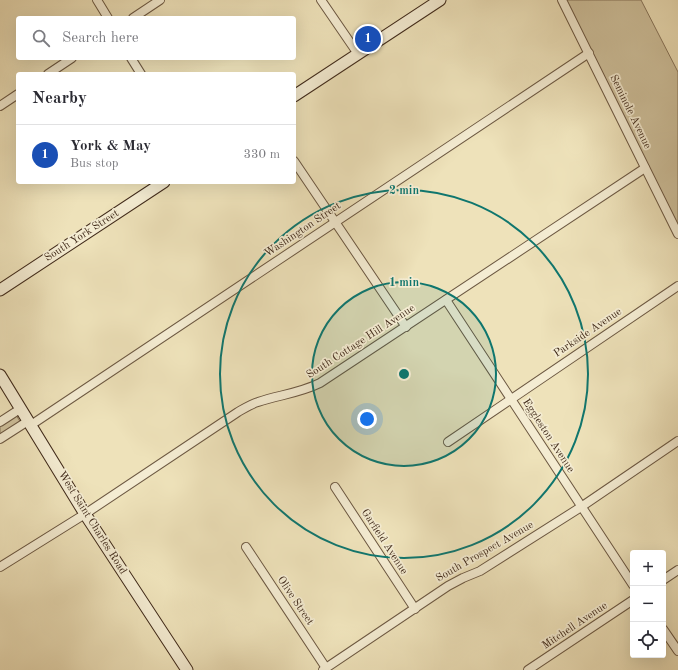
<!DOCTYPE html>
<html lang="en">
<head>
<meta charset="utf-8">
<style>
	:root { --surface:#fff; --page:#f2f2f3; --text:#2b2b33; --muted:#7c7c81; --line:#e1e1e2; --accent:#111827 }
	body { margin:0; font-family:"Old Standard TT",serif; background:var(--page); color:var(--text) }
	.controls { position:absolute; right:12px; bottom:12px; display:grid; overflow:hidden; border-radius:4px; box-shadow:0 4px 16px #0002 }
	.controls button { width:36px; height:36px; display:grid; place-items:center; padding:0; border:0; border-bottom:1px solid var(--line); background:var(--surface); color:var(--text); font:20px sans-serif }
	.you { position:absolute; left:367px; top:419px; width:14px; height:14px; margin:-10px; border:3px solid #fff; border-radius:50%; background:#1a73e8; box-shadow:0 0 0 6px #1a73e833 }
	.badge { display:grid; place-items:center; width:26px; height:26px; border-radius:50%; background:var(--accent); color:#fff; font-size:13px; font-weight:700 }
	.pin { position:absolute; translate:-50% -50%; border:2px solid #fff; box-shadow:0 1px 4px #0006 }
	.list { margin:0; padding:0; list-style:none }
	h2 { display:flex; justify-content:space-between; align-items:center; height:52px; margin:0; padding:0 16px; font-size:17px }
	h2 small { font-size:13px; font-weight:400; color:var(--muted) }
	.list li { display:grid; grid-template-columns:26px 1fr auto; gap:12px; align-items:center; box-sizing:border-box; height:60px; padding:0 16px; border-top:1px solid var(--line) }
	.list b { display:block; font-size:15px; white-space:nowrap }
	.list p { margin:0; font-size:13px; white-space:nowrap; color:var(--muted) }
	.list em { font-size:13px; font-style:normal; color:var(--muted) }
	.icon { flex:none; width:22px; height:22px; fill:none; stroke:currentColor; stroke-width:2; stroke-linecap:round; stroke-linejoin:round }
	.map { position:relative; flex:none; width:678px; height:670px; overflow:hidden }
	.search { position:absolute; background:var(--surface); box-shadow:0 4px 16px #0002; left:16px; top:16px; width:280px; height:44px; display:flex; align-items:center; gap:10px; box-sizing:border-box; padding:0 14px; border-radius:4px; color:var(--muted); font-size:15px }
	.panel { position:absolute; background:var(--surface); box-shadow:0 4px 16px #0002; left:16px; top:72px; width:280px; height:112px; border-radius:4px }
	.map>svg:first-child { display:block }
	.green { fill:#d0c39f; stroke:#88765c }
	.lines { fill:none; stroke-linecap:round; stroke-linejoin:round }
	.minor-casing { stroke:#6c5842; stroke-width:10 }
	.secondary-casing { stroke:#402a1a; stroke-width:13 }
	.minor { stroke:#f4ecd2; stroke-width:8 }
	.secondary { stroke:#f4ecd2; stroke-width:11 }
	.ring { fill:none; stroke:#0f766e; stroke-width:2 }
	.labels { text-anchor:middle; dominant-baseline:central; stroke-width:3.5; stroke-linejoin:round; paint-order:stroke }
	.street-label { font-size:11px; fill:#402a1a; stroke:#f4ecd2 }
	.centre { fill:#0f766e; stroke:#f4ecd2; stroke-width:2 }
	.ring-label { font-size:12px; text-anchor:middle; font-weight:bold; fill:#0f766e; stroke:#f4ecd2; stroke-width:3.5; stroke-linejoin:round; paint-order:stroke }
</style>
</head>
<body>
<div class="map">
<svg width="678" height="670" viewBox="0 0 678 670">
	<rect width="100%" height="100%" fill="#eee2ba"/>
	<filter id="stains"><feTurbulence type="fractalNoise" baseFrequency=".005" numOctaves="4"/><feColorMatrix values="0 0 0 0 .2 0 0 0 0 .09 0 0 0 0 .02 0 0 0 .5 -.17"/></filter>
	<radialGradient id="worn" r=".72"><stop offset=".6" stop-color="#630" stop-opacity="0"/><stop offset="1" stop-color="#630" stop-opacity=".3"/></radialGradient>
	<!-- green -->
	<g class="green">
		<polygon points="566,0 641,0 678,72 678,229"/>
		<polygon points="16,415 21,423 0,436 0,425"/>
	</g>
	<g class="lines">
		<!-- minor casing -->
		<g class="minor-casing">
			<g id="minor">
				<polyline points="97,0 108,18"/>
				<polyline points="321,0 358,54"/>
				<polyline points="562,0 678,234"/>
				<polyline points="133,18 160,0"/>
				<polyline points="131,58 141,74"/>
				<polyline points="48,74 72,58"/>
				<polyline points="0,106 18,94"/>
				<polyline points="294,161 406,327"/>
				<polyline points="446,300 633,585"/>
				<polyline points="0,422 20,409"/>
				<polyline points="31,425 589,53"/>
				<polyline points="0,439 28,421"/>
				<polyline points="448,442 678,286"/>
				<polyline points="335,487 415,609"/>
				<polyline points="246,547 326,668"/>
				<path d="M0,567L85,514L238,412C245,408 251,404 258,402C279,395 300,393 320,383L645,168"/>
				<polyline points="663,580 678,570"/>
				<polyline points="663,629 678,651"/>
				<polyline points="323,670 448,586 463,578 480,571 581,507 678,441"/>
				<polyline points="528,670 633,600"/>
			</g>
		</g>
		<!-- secondary casing -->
		<g class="secondary-casing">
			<g id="secondary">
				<polyline points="294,96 440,0"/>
				<polyline points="0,290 164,182"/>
				<polyline points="0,375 85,514 187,670"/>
			</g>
		</g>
		<!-- minor -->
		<use href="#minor" class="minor"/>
		<!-- secondary -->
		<use href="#secondary" class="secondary"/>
	</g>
	<!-- distance rings -->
	<circle cx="404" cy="374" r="92" fill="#0f766e" fill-opacity=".12"/>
	<g class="ring">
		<circle cx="404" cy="374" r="92"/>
		<circle cx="404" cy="374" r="184"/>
	</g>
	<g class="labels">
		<!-- street labels -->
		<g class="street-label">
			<text transform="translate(630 112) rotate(64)">Seminole Avenue</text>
			<text transform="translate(303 230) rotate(-34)">Washington Street</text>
			<text transform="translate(82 236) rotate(-33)">South York Street</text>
			<text transform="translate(588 333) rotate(-34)">Parkside Avenue</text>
			<text transform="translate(361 342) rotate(-33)">South Cottage Hill Avenue</text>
			<text transform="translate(548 436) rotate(57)">Eggleston Avenue</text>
			<text transform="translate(92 523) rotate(58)">West Saint Charles Road</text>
			<text transform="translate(384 542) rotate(57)">Garfield Avenue</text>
			<text transform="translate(485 552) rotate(-30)">South Prospect Avenue</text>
			<text transform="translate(295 601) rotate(56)">Olive Street</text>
			<text transform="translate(575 626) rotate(-34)">Mitchell Avenue</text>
		</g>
	</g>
	<circle cx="404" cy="374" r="6" class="centre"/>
	<g class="ring-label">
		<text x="404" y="194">2 min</text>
		<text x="404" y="286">1 min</text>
	</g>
	<rect width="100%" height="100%" filter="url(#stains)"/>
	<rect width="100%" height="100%" fill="url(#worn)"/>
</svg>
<div class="controls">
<button>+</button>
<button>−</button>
<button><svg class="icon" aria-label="locate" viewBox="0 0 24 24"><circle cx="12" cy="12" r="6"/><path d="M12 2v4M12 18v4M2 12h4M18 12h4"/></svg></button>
</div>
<div class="you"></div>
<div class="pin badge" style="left:368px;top:39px;background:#1a4fb4">1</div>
<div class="search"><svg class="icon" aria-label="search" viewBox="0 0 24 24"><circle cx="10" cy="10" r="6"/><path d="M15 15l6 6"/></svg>Search here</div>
<section class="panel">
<h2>Nearby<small></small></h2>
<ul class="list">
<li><span class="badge" style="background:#1a4fb4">1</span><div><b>York &amp; May</b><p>Bus stop</p></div><em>330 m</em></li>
</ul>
</section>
</div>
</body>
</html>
